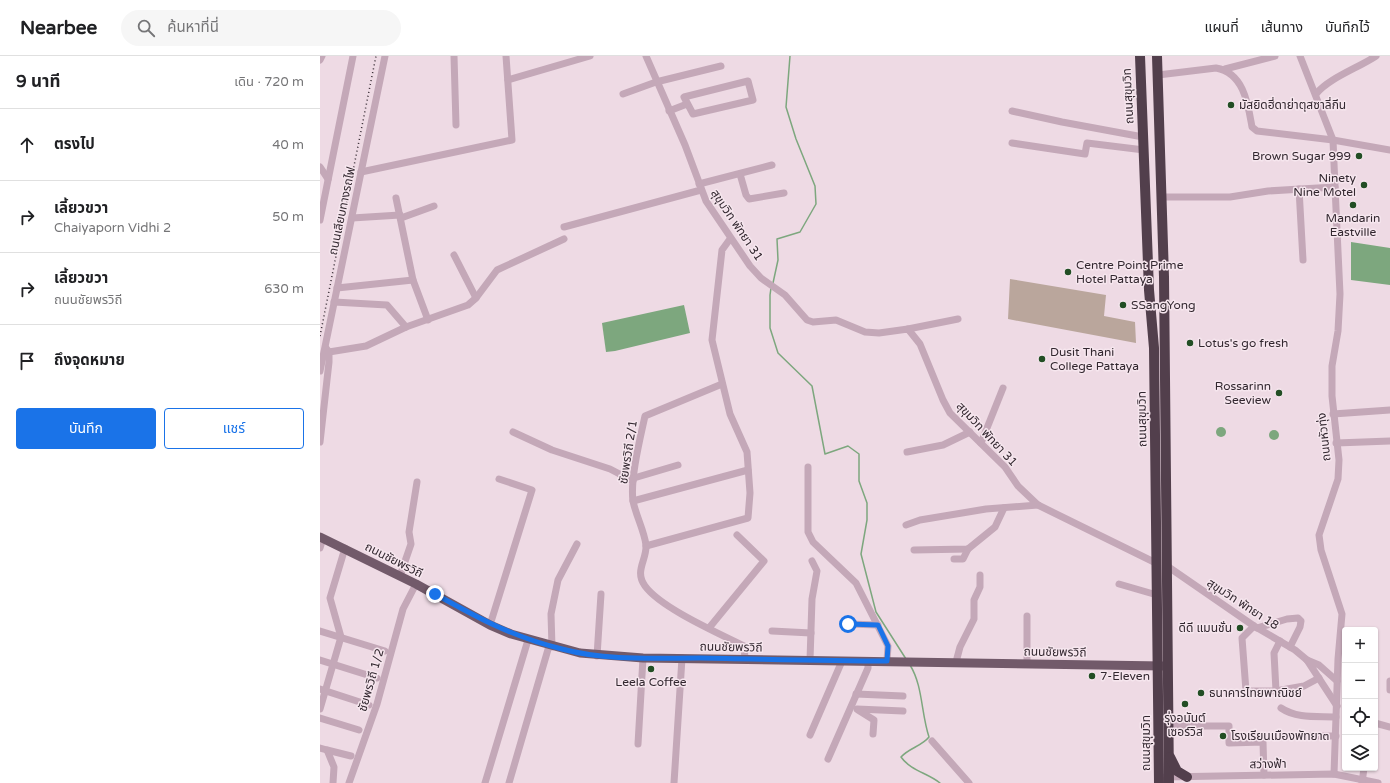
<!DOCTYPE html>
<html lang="th">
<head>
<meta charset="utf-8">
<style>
	:root { --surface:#fff; --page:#f6f6f6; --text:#202124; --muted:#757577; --line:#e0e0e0; --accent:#1a73e8 }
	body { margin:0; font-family:"Varela Round","Noto Sans Thai",sans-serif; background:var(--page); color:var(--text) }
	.controls { position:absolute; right:12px; bottom:12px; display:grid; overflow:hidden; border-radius:4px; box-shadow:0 1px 3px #0004 }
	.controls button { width:36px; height:36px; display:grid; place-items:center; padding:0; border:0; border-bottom:1px solid var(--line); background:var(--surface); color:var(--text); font:20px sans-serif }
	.stop { position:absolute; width:12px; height:12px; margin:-9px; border:3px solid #1a73e8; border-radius:50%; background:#fff }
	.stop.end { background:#1a73e8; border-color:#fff; box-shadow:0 1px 4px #0008 }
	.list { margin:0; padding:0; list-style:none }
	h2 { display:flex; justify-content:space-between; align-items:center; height:52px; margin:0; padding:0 16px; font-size:17px }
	h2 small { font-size:13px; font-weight:400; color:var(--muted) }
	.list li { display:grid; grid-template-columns:26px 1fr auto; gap:12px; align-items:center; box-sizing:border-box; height:72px; padding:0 16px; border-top:1px solid var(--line) }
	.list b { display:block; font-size:15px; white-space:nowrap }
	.list p { margin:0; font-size:13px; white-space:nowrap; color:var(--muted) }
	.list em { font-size:13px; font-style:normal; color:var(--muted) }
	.actions { display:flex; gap:8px; padding:12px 16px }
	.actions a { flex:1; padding:9px 0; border:1px solid var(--accent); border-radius:4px; text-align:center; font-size:14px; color:var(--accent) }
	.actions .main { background:var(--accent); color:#fff }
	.icon { flex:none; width:22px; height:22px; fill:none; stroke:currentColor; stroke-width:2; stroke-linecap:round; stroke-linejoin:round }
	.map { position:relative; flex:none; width:1070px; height:727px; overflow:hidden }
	header { display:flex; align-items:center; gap:24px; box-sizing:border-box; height:56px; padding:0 20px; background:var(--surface); border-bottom:1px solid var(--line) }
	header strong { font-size:19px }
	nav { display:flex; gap:22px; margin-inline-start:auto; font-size:14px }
	.search { width:280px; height:36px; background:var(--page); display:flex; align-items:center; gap:10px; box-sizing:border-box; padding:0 14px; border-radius:22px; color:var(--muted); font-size:15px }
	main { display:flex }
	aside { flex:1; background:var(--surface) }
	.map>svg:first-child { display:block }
	.green { fill:#baa69c }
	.water { fill:#7da77e }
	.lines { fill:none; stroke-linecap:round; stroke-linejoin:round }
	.stream { stroke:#7da77e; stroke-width:1.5 }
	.minor { stroke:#c4a8b8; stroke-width:7 }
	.major { stroke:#725a6a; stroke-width:9 }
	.highway { stroke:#523f4c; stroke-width:10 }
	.rail { stroke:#32272f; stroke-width:1.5; stroke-dasharray:1 3; stroke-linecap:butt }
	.route { stroke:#1a73e8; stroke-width:5 }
	.poi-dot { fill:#224e24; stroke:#f6e6ee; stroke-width:1.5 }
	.labels { text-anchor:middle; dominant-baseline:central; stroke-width:3; stroke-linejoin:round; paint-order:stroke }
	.street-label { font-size:12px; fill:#32272f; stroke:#f6e6ee }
	.poi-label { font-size:12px; fill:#32272f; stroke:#f6e6ee; text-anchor:start }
</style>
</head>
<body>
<header>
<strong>Nearbee</strong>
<div class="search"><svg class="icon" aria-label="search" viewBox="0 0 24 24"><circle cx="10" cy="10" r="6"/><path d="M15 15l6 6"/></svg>ค้นหาที่นี่</div>
<nav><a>แผนที่</a><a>เส้นทาง</a><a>บันทึกไว้</a></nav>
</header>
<main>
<aside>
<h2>9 นาที<small>เดิน · 720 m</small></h2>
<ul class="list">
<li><svg class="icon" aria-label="ahead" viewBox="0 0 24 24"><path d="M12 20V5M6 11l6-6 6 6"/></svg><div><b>ตรงไป</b></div><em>40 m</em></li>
<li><svg class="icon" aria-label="right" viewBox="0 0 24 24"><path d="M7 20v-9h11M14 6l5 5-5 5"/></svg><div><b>เลี้ยวขวา</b><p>Chaiyaporn Vidhi 2</p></div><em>50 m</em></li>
<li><svg class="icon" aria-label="right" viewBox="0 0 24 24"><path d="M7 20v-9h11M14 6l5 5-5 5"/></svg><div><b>เลี้ยวขวา</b><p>ถนนชัยพรวิถี</p></div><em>630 m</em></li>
<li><svg class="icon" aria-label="arrive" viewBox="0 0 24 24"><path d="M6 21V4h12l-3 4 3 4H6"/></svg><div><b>ถึงจุดหมาย</b></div></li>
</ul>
<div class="actions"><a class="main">บันทึก</a><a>แชร์</a></div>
</aside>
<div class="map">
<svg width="1070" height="727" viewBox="0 0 1070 727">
	<rect width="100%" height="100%" fill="#eedae4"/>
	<!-- green -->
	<polygon class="green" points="690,223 786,239 784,260 815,266 816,287 688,263"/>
	<!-- water -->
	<g class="water">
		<polygon points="1031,186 1070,192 1070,229 1031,224"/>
		<polygon points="364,249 370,277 295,295 286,296 282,267"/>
		<circle cx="901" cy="376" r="5"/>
		<circle cx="954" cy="379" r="5"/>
	</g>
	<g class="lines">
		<!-- stream -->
		<g class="stream">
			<polyline points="453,227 458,204 457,183 480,176 496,148 495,130 476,83 466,51 470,0"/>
			<polyline points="451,232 450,239 450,272 458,297 492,330 505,398 528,390 539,398 539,425 547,447 547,464 541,498 556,556 586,603"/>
			<path d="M590,609C603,630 601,657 609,681C602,690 589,692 581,701C591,715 608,717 620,727"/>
		</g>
		<!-- minor -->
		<g class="minor">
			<polyline points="134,0 136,69"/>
			<polyline points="326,0 365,89 386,145 430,210 441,222 465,239 487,264 493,266 516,264 545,276 559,277 588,273 600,288 623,344 630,357 685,411 698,430 718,449 836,507"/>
			<polyline points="980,0 1013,84 1015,131 1020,238 1018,275 1012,310 1012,340 1019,404 1018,423 999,479 1001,494 1022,558 1018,603 1014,718"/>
			<polyline points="0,4 2,0"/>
			<polyline points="905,13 955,0"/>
			<path d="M838,19L896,12C924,17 928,48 932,71L937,75L1013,84L1070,94"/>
			<polyline points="188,24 270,0"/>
			<polygon points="428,25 433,44 373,58 364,41"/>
			<polyline points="303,38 336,26 401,10"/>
			<path d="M996,38C1009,22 1038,12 1056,0"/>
			<polyline points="349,55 367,48"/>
			<polyline points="692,55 742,66 823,81"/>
			<polyline points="692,87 765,98 767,87 824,94"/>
			<polyline points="0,111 8,123"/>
			<polyline points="41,116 192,84 186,0"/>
			<polyline points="420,118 426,139 429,143 464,137"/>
			<polyline points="379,128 452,109"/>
			<polyline points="979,133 983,204"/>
			<polyline points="842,141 910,141 948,135 1015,131"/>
			<polyline points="76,142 93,224 108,264"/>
			<polyline points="32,162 80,159"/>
			<polyline points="81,162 114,150"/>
			<polyline points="0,164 33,0"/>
			<polyline points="244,171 381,134"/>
			<polyline points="134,199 156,242"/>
			<polyline points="17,232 93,224"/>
			<polyline points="14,246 67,249 86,271"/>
			<polyline points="588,273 638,263"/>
			<polyline points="9,296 46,290 86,271 148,249 156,242 177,214 244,183"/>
			<polyline points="0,315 65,0"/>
			<path d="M402,328L325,360C320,383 310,423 313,445C316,460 324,474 326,489C327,504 314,515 325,530C341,552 398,577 424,590L425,603"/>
			<polyline points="1013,358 1070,354"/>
			<polyline points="193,376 232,394 290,413 313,425"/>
			<polyline points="0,386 9,306 9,296 6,292"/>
			<polyline points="661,387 683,332"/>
			<polyline points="1016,387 1070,385"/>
			<polyline points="587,396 623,389 650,376"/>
			<polyline points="488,411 488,476 493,486 536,527 568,590 567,605"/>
			<polyline points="314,422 358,409"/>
			<polyline points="313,445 428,414"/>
			<polyline points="586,469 600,464 666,453 718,449"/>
			<polyline points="326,490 428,462 430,437 427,396 410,358 392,284 402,194 410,183"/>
			<polyline points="0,492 3,482"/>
			<polyline points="594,494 648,493 675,471 684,452"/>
			<polyline points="634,503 643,503 648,493"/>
			<polyline points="847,510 934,570 975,594 987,604 1017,650"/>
			<polyline points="80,520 91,488 89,476 97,426"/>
			<polyline points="799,528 837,539"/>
			<polyline points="529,568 558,569"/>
			<polyline points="170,569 212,434 179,423"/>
			<polyline points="934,570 922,582 926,635 956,635 954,597 960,585"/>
			<polyline points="389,572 444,505 417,479"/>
			<polyline points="937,572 967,563 978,562 981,565 980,571 970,591"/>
			<polyline points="0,575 65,595"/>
			<polyline points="452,575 491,577"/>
			<polyline points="232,591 231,558 238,524 257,488"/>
			<polyline points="277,600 281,538"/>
			<polyline points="0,604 57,622"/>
			<polyline points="490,604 492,543 497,515 492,505"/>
			<polyline points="987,604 999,609 1017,625"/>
			<polyline points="636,606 640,591 654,563 654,544 660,531 660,519"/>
			<polyline points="707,608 707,560"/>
			<polyline points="0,633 49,649"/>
			<polyline points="1070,634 1070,625"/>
			<polyline points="956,635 984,630 999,622"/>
			<polyline points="536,638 583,640"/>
			<path d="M961,652C977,663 998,660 1016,661"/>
			<polyline points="0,653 21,581 10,542 25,492"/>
			<polyline points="537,653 583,655"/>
			<polyline points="538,654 554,664 553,678"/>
			<polyline points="0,662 39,674"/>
			<polyline points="1055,667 1070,671"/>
			<polyline points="849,670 909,670 909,687 943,686 944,719"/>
			<polyline points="490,679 522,605"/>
			<polyline points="983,680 1016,680"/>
			<polyline points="612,685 649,727"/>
			<polyline points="318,688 323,602"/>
			<polyline points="0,692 7,694 14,711 13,727"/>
			<polyline points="7,694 31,700"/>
			<polyline points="508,703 548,612 548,605"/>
			<polyline points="845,721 1014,718 1058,727"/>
			<polyline points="29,727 57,648 83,553 96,528"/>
			<polyline points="165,727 208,584"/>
			<polyline points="189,727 229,590"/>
			<polyline points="354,727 362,602"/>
			<polyline points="1042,727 1044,712"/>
		</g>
		<!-- major -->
		<polyline class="major" points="0,481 96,528 170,569 191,578 260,597 323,602 844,610"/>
		<!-- highway -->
		<g class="highway">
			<polyline points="820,0 829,234 834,292 839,727"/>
			<polyline points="837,0 844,221 849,727"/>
			<polyline points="850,701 857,715 867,721"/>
		</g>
		<!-- rail -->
		<polyline class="rail" points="0,280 56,0"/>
	</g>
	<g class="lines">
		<!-- route -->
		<path class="route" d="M115,538C158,562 193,581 242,593C286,605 334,602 380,602C442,603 505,605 567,605L568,590L558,569L528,568"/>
	</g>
	<!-- markers -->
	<g class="poi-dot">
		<circle cx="911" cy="49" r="4"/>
		<circle cx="1039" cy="100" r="4"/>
		<circle cx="1044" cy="129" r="4"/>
		<circle cx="1033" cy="149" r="4"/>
		<circle cx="748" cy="216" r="4"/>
		<circle cx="803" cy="249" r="4"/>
		<circle cx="870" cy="287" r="4"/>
		<circle cx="722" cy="303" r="4"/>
		<circle cx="959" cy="337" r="4"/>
		<circle cx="920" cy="572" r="4"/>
		<circle cx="331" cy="613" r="4"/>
		<circle cx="772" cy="620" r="4"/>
		<circle cx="881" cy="637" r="4"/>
		<circle cx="865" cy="648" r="4"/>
		<circle cx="903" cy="680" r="4"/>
	</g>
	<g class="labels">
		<!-- street labels -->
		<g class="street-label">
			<text transform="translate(808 40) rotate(-93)">ถนนสุขุมวิท</text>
			<text transform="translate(22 155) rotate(-78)">ถนนเลียบทางรถไฟ</text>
			<text transform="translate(417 169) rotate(56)">สุขุมวิท พัทยา 31</text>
			<text transform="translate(822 363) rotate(-91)">ถนนสุขุมวิท</text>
			<text transform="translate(667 378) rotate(47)">สุขุมวิท พัทยา 31</text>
			<text transform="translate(1004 381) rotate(-96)">ถนนหัวทุ่ง</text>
			<text transform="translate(308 396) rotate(-81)">ชัยพรวิถี 2/1</text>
			<text transform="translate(74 504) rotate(27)">ถนนชัยพรวิถี</text>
			<text transform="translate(923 548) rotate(33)">สุขุมวิท พัทยา 18</text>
			<text transform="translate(411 591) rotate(1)">ถนนชัยพรวิถี</text>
			<text transform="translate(735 596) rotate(1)">ถนนชัยพรวิถี</text>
			<text transform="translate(51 624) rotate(-74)">ชัยพรวิถี 1/2</text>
			<text transform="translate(826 687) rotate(-90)">ถนนสุขุมวิท</text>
			<text transform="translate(948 708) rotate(-1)">สว่างฟ้า</text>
		</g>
		<!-- poi labels -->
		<g class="poi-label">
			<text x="919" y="49">มัสยิดฮี่ดาย่าตุสซาลี่กีน</text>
			<text x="1031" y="100" text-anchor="end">Brown Sugar 999</text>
			<text x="1036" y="122" text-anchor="end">Ninety<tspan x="1036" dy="14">Nine Motel</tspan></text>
			<text x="1033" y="162" text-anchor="middle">Mandarin<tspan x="1033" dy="14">Eastville</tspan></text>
			<text x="756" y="209">Centre Point Prime<tspan x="756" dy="14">Hotel Pattaya</tspan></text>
			<text x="811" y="249">SSangYong</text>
			<text x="878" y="287">Lotus's go fresh</text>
			<text x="730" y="296">Dusit Thani<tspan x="730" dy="14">College Pattaya</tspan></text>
			<text x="951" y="330" text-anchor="end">Rossarinn<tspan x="951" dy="14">Seeview</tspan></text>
			<text x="912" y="572" text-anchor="end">ดีดี แมนชั่น</text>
			<text x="780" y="620">7-Eleven</text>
			<text x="331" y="626" text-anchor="middle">Leela Coffee</text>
			<text x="889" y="637">ธนาคารไทยพาณิชย์</text>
			<text x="865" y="662" text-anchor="middle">รุ่งอนันต์<tspan x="865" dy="14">เซอร์วิส</tspan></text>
			<text x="911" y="680">โรงเรียนเมืองพัทยา๓</text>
		</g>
	</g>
</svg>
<div class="controls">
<button>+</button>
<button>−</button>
<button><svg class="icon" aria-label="locate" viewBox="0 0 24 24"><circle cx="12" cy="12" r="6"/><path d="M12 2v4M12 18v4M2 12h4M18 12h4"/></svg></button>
<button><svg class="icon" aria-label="layers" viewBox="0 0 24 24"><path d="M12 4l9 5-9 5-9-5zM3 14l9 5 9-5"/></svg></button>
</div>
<div class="stop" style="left:528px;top:568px"></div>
<div class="stop end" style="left:115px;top:538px"></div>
</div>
</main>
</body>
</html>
